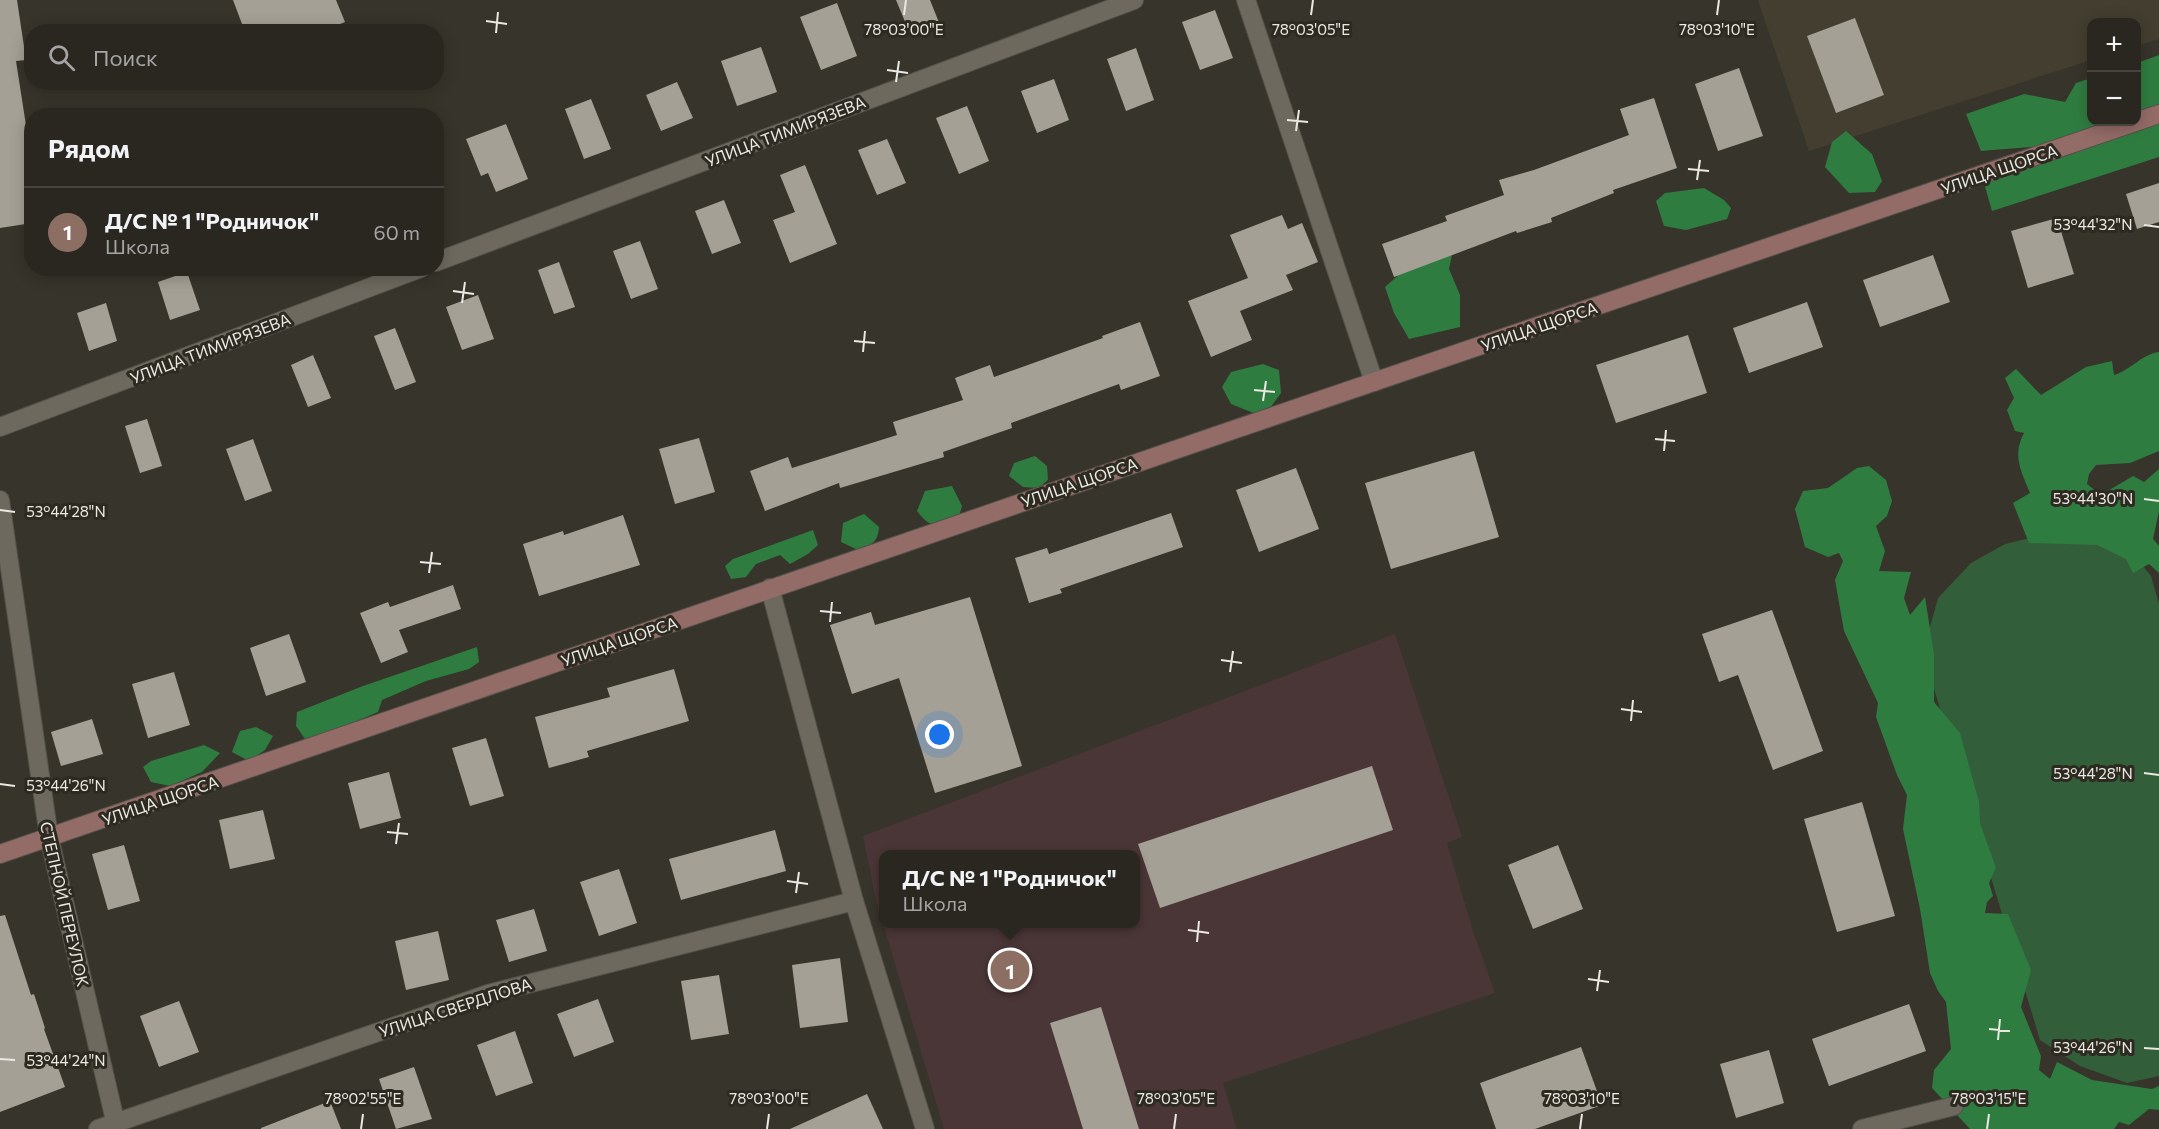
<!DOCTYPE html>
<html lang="ru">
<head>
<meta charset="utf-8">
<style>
	:root { --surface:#292720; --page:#35332d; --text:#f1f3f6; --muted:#a5a5a5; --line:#45443e; --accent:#1a73e8 }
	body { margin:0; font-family:Commissioner,sans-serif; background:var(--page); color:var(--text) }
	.controls { position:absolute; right:18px; top:18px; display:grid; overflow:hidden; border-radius:12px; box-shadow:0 3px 15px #0003 }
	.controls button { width:54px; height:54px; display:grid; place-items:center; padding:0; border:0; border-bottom:2px solid var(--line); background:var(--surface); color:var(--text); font:30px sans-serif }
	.you { position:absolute; left:940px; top:735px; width:21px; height:21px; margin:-15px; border:4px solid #fff; border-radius:50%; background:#1a73e8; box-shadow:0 0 0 9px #1a73e833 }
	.badge { display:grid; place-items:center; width:39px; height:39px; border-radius:50%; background:var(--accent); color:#fff; font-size:20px; font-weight:700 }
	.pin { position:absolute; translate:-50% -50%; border:3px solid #fff; box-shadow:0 2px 6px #0006 }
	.popup { position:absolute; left:879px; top:850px; width:261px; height:78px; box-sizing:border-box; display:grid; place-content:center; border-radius:12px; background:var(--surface); filter:drop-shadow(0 2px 4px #0005); font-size:20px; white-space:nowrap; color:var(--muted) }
	.popup b { font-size:22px; color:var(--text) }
	.popup::after { content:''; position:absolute; left:50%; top:100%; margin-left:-12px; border:12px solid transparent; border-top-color:var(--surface) }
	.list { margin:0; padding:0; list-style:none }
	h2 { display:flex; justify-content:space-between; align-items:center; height:78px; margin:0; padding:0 24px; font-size:26px }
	h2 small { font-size:20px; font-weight:400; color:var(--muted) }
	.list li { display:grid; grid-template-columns:39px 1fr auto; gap:18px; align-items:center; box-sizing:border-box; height:90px; padding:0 24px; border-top:2px solid var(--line) }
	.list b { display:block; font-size:22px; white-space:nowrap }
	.list p { margin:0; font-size:20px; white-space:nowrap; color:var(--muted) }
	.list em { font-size:20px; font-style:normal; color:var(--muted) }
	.icon { flex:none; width:33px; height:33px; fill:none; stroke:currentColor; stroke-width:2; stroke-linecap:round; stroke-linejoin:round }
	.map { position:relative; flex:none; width:2159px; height:1129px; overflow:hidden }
	.search { position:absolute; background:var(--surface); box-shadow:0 3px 15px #0003; left:24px; top:24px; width:420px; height:66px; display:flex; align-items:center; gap:15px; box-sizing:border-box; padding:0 21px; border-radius:24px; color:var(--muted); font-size:22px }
	.panel { position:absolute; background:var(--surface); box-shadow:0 3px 15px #0003; left:24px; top:108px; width:420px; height:168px; border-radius:24px }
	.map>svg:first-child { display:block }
	.built { fill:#433e2f }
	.education { fill:#4b3637; fill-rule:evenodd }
	.green { fill:#325e3a }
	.forest { fill:#2f7c40 }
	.building { fill:#a4a095 }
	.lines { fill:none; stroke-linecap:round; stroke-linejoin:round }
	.street-casing { stroke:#54514a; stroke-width:20 }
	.secondary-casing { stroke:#54514a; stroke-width:20 }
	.street { stroke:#6d695f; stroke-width:18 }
	.secondary { stroke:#936b67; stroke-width:18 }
	.ticks { fill:none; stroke:#eae8e2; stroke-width:2 }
	.labels { text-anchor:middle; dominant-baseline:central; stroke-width:6; stroke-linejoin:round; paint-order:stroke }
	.street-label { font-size:16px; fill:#eae8e2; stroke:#2d2a21 }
	.ticks-label { font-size:15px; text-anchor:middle; fill:#eae8e2; stroke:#2d2a21; stroke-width:6; stroke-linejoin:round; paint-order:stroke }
</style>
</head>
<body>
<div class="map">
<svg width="2159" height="1129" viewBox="0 0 2159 1129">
	<rect width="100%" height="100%" fill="#37342b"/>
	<!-- built -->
	<polygon class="built" points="1758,0 2159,0 2159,39 2137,46 2136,22 2092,22 2091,60 1809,151"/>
	<!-- education -->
	<path class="education" d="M1395,634L1462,837L1447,843L1473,931L1495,993L1223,1083L1237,1129H944L876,900L863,836ZM884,854H1136V924H884Z"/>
	<!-- green -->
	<polygon class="green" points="2055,532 2131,551 2151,576 2159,604 2159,1076 2127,1083 2080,1066 2040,1040 1923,652 1938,598 1971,563 2005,544"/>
	<!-- forest -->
	<g class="forest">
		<polygon points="2159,55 2159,157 1992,211 1984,183 2076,152 2030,147 1981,151 1966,114 2024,94 2065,102 2076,83 2091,78 2092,122 2136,122 2137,63"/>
		<polygon points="1846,131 1872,154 1882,181 1875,192 1849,193 1825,167 1832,142"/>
		<polygon points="1704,188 1724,200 1731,208 1727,219 1686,230 1664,226 1656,201 1665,193"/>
		<polygon points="1453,250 1449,269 1460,295 1460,327 1409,339 1394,313 1385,287 1421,255"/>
		<path d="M2159,352V451L2130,463L2096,465L2089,474L2087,484L2101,495L2133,476L2144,482L2159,469V511L2153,539L2159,546V573L2149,564L2133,573L2126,559L2097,545L2029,543L2013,503L2030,493C2021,471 2012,455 2024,433L2015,431L2007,410L2014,398L2005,378L2016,369L2041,395L2086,367L2112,361L2114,375C2131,370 2142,354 2159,352Z"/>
		<polygon points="1263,364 1279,370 1281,393 1270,408 1256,414 1231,404 1222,387 1231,372"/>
		<polygon points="1035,456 1047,466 1048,480 1038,488 1023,487 1009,476 1014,463"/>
		<polygon points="1869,466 1886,480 1892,501 1887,516 1876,526 1885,551 1879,571 1911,572 1904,598 1910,615 1925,597 1934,655 1934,702 1960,733 1979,802 1980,823 1996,868 1989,883 1993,896 1987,902 1985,913 2008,914 2031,970 2021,1007 2041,1056 2039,1070 2050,1079 2057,1062 2092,1080 2152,1089 2159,1086 2159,1110 2149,1109 2129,1125 2119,1122 2114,1129 1970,1129 1932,1088 1934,1070 1951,1049 1946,1002 1938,991 1930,973 1920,909 1903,829 1907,795 1897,775 1876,717 1878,703 1844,631 1835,580 1843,561 1839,553 1828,557 1805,547 1795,509 1803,491 1828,488 1857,468"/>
		<path d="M952,486L962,506L958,520C938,526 931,530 917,511L925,491Z"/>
		<path d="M864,514L879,527C878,542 872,545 858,550L841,542L843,523Z"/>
		<polygon points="813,530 818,545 808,554 790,564 780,555 756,564 746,577 731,579 725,566 733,559"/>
		<polygon points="477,647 479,662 469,669 426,681 382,700 378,712 319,737 305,739 296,726 297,712 363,686"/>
		<polygon points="256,727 273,736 265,750 249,761 232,752 240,731"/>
		<polygon points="204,745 220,753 202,772 170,786 151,782 143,767 151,761"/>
	</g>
	<!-- building -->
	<g class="building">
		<polygon points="0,0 17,0 26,60 16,61 32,164 32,223 0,228"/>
		<polygon points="233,0 336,0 345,22 321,32 245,32"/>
		<polygon points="896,0 930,0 940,25 911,36"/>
		<polygon points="837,3 857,56 821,70 800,17"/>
		<polygon points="1215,10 1233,58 1200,70 1182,22"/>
		<polygon points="1855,18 1884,95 1836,113 1807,36"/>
		<polygon points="761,47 777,92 737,106 721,61"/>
		<polygon points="1136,48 1154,100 1126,111 1107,59"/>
		<polygon points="1739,68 1763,136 1718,151 1695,84"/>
		<polygon points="1054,79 1069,120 1037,133 1021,91"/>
		<polygon points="677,82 693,118 661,131 646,95"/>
		<polygon points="1654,98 1677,168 1613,190 1614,193 1551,218 1552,222 1517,233 1516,231 1394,277 1382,244 1447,221 1445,216 1504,195 1499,180 1534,170 1629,135 1620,109"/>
		<polygon points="591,99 611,149 584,159 565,109"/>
		<polygon points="967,106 989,161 959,174 936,118"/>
		<polygon points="506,124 528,179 496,192 488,173 481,176 466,139"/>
		<polygon points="887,139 906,183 877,195 858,150"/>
		<polygon points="805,165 837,244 790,263 773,220 795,212 780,175"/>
		<polygon points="2159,183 2159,222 2137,229 2126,194"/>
		<polygon points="724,200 741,243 712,254 695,211"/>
		<polygon points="1282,215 1288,229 1302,223 1318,262 1286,275 1293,290 1240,311 1252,340 1211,357 1188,301 1248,278 1230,235"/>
		<polygon points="2057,218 2074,274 2028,288 2011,231"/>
		<polygon points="640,241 658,289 631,299 613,251"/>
		<polygon points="1933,255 1950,302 1880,327 1863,280"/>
		<polygon points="559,262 575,307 554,314 538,270"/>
		<polygon points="187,272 200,310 170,320 158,282"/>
		<polygon points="478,295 494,339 462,350 446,307"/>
		<polygon points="1807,302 1823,347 1749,373 1733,328"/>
		<polygon points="106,303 117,341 89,351 77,313"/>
		<polygon points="1140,322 1160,376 1121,390 1119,384 1011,423 1012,428 943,452 944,457 840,488 839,483 765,511 750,471 788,457 792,468 897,435 893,422 963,400 955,378 990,365 994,377 1103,338 1102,336"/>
		<polygon points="395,328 416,382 395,390 374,336"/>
		<polygon points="1688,335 1707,393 1616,423 1596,365"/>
		<polygon points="313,355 331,398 308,407 291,365"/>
		<polygon points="147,419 162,466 140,473 125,426"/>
		<polygon points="699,438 715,492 675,504 659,449"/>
		<polygon points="253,439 272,491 245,501 226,449"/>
		<polygon points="1474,451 1499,537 1391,569 1365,483"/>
		<polygon points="1296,468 1319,529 1259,552 1236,490"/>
		<polygon points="1171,513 1183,547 1060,589 1062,593 1029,603 1015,558 1047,548 1049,554"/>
		<polygon points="623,515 640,565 539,596 523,544 563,531 564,535"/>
		<polygon points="453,585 461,609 399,630 408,652 381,663 360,613 388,602 390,607"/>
		<polygon points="970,597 1022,766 935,793 899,678 852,694 830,625 871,612 875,625"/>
		<polygon points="1772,610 1823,751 1773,770 1738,675 1719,682 1702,634"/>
		<polygon points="289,634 306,682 266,696 250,648"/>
		<polygon points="674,669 689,721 587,751 589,757 549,768 535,717 610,697 607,688"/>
		<polygon points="174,672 190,725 148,738 132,684"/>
		<polygon points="92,719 103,754 61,766 51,732"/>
		<polygon points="486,738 504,796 470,806 452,748"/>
		<polygon points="1372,766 1393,830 1160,908 1138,844"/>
		<polygon points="389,772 401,818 360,829 348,783"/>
		<polygon points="1862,802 1895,916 1837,932 1804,819"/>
		<polygon points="263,810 275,859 230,869 219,820"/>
		<polygon points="775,830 786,871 681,900 669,859"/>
		<polygon points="124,845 140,901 108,910 92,854"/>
		<polygon points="1558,845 1583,909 1533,929 1508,865"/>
		<polygon points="619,869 637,923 599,936 580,882"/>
		<polygon points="534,909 547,951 509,962 496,920"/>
		<polygon points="5,915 31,995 34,994 45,1028 44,1029 65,1087 0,1112 0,916"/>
		<polygon points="438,931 449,980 406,990 395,941"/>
		<polygon points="840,958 848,1022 800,1028 792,965"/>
		<polygon points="719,975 729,1034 691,1040 681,981"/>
		<polygon points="598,999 614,1042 574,1057 557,1014"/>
		<polygon points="179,1001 199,1052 159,1067 140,1016"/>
		<polygon points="1909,1004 1926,1051 1829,1086 1812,1039"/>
		<polygon points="1101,1007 1139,1129 1083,1129 1050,1023"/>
		<polygon points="515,1031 533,1083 496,1096 477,1045"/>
		<polygon points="1581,1047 1602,1105 1535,1129 1496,1129 1480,1083"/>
		<polygon points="1769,1050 1784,1103 1736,1118 1720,1064"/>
		<polygon points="414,1067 432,1119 396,1129 379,1079"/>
		<polygon points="867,1094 883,1129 790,1129"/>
		<polygon points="330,1101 341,1129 261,1129 261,1128"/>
	</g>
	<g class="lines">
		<!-- street casing -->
		<g class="street-casing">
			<g id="street">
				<polyline points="1246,0 1374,382"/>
				<polyline points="436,262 1134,0"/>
				<polyline points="0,427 421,268"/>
				<polyline points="0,500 49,837 117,1129"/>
				<polyline points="770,588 854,901 925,1129"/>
				<polyline points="98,1129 488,994 854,901"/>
				<polyline points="1862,1129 1954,1106"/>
			</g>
		</g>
		<!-- secondary casing -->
		<g class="secondary-casing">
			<polyline id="secondary" points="0,854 1227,432 2159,114"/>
		</g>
		<!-- street -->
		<use href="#street" class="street"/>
		<!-- secondary -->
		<use href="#secondary" class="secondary"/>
	</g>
	<!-- ticks -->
	<path class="ticks" d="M904,15L906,0M1311,15L1313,0M1717,15L1719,0M486,21L507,24M496,33L498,12M887,70L908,73M896,82L899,61M1287,120L1308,122M1296,131L1299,110M1688,169L1709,171M1697,180L1700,160M2144,225L2159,227M453,291L474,294M462,303L465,282M854,341L875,343M863,352L865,331M1254,390L1275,392M1263,401L1266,381M1655,439L1675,441M1664,451L1666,430M2144,499L2159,501M0,510L15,512M420,562L441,564M429,573L432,552M820,611L841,613M830,622L832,602M1221,660L1242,663M1230,672L1233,651M1621,709L1642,712M1631,721L1633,700M2144,773L2159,775M0,784L15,786M387,832L408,834M396,844L399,823M787,881L808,884M796,893L799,872M1188,930L1209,933M1197,942L1199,921M1588,979L1609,982M1597,991L1600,970M1989,1029L2010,1031M1998,1040L2000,1019M2144,1048L2159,1049M0,1059L15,1060M361,1129L363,1114M767,1129L769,1114M1174,1129L1176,1114M1580,1129L1582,1114M1987,1129L1989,1114"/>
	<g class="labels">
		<!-- street labels -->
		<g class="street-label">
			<text transform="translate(785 131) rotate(-21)">УЛИЦА ТИМИРЯЗЕВА</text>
			<text transform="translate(1999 169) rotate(-19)">УЛИЦА ЩОРСА</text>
			<text transform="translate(1539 326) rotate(-19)">УЛИЦА ЩОРСА</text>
			<text transform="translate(210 348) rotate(-21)">УЛИЦА ТИМИРЯЗЕВА</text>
			<text transform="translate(1079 482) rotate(-19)">УЛИЦА ЩОРСА</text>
			<text transform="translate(619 641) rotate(-19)">УЛИЦА ЩОРСА</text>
			<text transform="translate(160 800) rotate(-19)">УЛИЦА ЩОРСА</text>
			<text transform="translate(65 904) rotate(77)">СТЕПНОЙ ПЕРЕУЛОК</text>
			<text transform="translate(455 1007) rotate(-18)">УЛИЦА СВЕРДЛОВА</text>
		</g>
	</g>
	<g class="ticks-label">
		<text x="904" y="35">78°03'00"E</text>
		<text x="1311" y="35">78°03'05"E</text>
		<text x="1717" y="35">78°03'10"E</text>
		<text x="2093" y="230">53°44'32"N</text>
		<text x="2093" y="504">53°44'30"N</text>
		<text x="66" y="517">53°44'28"N</text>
		<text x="2093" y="779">53°44'28"N</text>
		<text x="66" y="791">53°44'26"N</text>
		<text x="2093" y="1053">53°44'26"N</text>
		<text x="66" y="1066">53°44'24"N</text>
		<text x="363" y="1104">78°02'55"E</text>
		<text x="769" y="1104">78°03'00"E</text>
		<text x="1176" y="1104">78°03'05"E</text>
		<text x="1582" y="1104">78°03'10"E</text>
		<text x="1989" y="1104">78°03'15"E</text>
	</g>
</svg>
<div class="controls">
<button>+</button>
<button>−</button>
</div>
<div class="you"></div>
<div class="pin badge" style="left:1010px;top:970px;background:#8d6e63">1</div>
<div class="popup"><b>Д/С № 1 &quot;Родничок&quot;</b>Школа</div>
<div class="search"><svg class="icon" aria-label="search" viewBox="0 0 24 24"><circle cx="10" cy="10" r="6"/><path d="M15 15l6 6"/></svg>Поиск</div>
<section class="panel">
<h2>Рядом<small></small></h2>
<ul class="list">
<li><span class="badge" style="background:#8d6e63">1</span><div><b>Д/С № 1 &quot;Родничок&quot;</b><p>Школа</p></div><em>60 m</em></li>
</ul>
</section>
</div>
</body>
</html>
